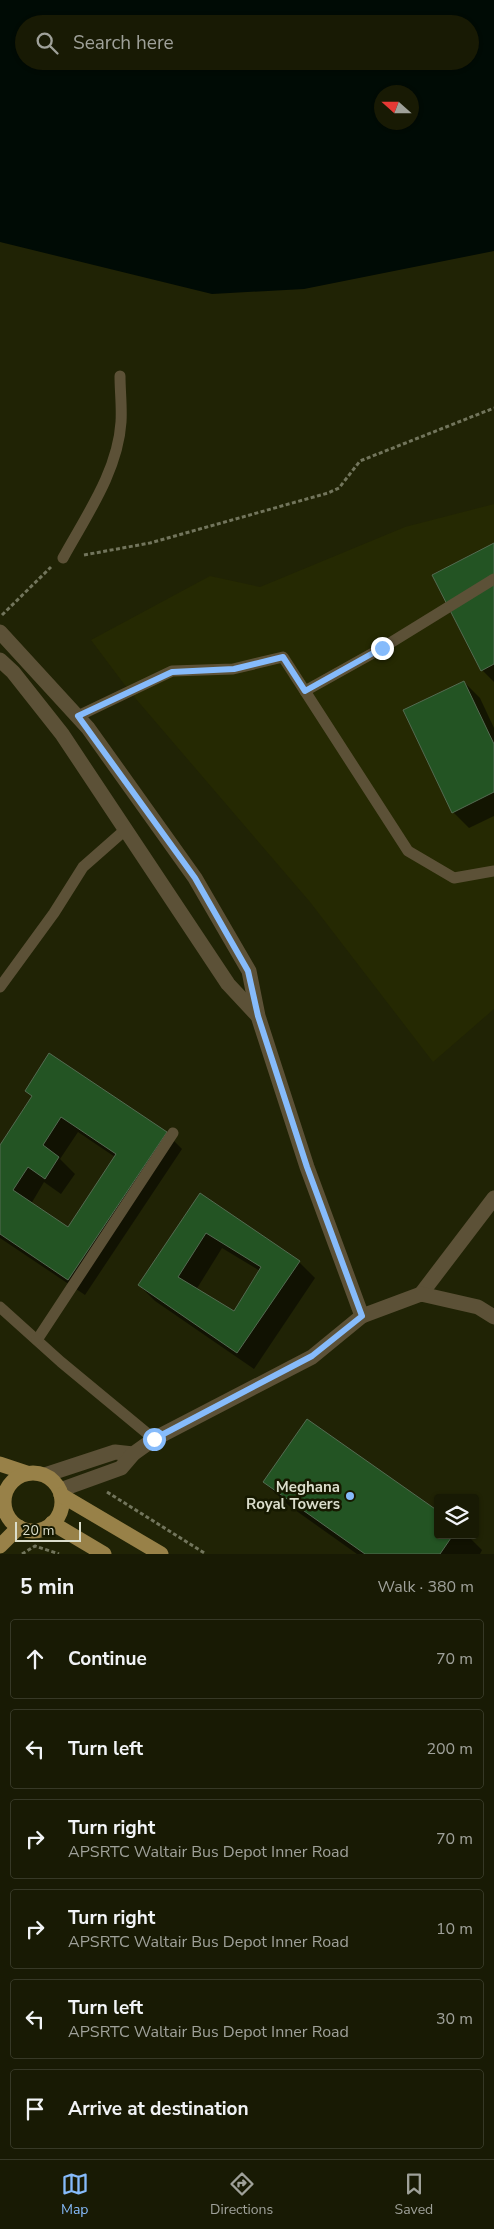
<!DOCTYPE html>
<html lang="en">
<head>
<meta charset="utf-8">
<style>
	:root { --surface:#181a04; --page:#252713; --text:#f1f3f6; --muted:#9fa19a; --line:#363826; --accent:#86bbfb }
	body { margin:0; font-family:"Nunito Sans",sans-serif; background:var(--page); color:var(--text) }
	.controls { position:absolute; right:15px; bottom:15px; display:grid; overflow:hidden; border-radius:5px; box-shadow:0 1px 4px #0004 }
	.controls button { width:45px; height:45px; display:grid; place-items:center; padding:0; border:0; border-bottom:1px solid var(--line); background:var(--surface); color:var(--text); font:25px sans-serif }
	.compass { position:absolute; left:374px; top:85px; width:45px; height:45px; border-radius:50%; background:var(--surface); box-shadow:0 1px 4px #0004; rotate:291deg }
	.scale { position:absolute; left:15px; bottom:12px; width:66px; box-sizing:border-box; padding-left:5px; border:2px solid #dbdecc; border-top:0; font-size:14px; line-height:18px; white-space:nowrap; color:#dbdecc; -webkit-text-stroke:4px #161900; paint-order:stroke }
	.stop { position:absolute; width:15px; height:15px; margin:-11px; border:4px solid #86bbfb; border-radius:50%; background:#fff }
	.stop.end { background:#86bbfb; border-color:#fff; box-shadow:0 1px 5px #0008 }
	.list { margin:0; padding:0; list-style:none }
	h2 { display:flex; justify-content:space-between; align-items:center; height:65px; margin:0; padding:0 20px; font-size:21px }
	h2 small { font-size:16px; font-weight:400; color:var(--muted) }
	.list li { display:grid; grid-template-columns:32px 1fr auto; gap:15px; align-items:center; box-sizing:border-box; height:80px; margin:0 10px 10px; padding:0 10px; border:1px solid var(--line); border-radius:5px }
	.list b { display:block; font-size:19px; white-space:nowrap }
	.list p { margin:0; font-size:16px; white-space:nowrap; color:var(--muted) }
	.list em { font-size:16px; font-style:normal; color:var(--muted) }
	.icon { flex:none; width:28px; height:28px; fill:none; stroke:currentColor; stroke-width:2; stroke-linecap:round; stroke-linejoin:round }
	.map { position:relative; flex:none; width:494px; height:1554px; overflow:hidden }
	.search { position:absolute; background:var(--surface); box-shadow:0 1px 4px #0004; left:15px; right:15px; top:15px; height:55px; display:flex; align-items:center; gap:12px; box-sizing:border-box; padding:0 18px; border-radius:28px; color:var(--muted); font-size:19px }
	.sheet { height:605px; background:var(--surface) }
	nav { display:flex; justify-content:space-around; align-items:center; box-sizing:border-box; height:70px; border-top:1px solid var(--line); background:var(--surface); font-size:14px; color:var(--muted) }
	nav a { display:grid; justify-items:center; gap:2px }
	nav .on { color:var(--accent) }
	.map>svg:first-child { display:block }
	.built { fill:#252902 }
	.water { fill:#000b05; fill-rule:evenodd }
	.shadow { fill:#0007; fill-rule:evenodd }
	.building { fill:#235423; stroke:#546b52; fill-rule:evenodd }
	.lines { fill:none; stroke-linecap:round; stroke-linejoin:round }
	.path { stroke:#72755c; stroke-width:3; stroke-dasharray:4 2.5; stroke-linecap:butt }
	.lane { stroke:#5c5137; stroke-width:11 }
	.street { stroke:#5c5137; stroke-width:15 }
	.primary { stroke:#988148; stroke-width:15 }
	.route { stroke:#86bbfb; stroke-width:6 }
	.poi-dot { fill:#86bbfb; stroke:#161900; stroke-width:2 }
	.labels { text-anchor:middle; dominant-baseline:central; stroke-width:5; stroke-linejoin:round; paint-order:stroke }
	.poi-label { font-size:15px; font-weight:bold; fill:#dbdecc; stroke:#161900; text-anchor:end }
</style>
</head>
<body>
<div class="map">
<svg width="494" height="1554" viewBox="0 0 494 1554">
	<rect width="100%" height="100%" fill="#202305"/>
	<!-- built -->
	<polygon class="built" points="494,504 494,1009 433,1062 310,902 130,692 91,640 210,576 260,587 405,527"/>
	<!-- water -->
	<path class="water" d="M0,0H494V251L304,289L212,294L0,242ZM24,24H470V61H24ZM382,92H412V122H382Z"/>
	<!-- shadow -->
	<g class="shadow">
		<polygon points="494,544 494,682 482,670"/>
		<polygon points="464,682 480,698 494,728 494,816 469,828 453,812"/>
		<path d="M26,1091L166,1133L182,1149L85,1295L0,1238V1147L33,1097ZM78,1132L115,1157L69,1228L31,1204L44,1182L61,1194L75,1174L60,1159Z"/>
		<path d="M200,1195L299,1262L315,1278L254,1369L155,1301L139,1285ZM222,1248L260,1271L234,1313L196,1290Z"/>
		<polygon points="264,1482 438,1535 467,1535 482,1550 480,1554 357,1554 288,1505"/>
	</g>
	<!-- building -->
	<g class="building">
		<polygon points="494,543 494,664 481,671 432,575"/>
		<polygon points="464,681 494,744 494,792 452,813 403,710"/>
		<path d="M49,1053L167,1132L68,1280L0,1234V1145L32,1096L25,1091ZM61,1117L116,1154L68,1227L13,1190L28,1167L45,1179L59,1157L43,1145Z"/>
		<path d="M200,1193L300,1261L237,1353L138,1285ZM206,1233L261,1267L234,1311L178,1277Z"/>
		<polygon points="307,1419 438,1511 438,1535 453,1535 440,1554 365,1554 263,1482"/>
	</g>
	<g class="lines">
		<!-- path -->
		<g class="path">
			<polyline points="84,555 150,543 328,493 339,488 360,461 494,408"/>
			<polyline points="2,615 51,567"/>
			<polyline points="107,1492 206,1554"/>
			<polyline points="22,1554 35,1546 59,1554"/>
		</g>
		<!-- lane -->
		<g class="lane">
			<path d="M63,558C86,516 118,471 121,422C122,407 120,391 120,376"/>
			<polyline points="305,691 382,648 494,579"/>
			<polyline points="78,716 172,671 233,669 283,657 408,851 454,878 494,871"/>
			<polyline points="0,987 54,913 83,867 125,830"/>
			<polyline points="0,1307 61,1362 154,1439"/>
			<polyline points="37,1340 173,1133"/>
		</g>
		<!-- street -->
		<g class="street">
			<polyline points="0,632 88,728 195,878 249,971 258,1016 307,1167 362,1316"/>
			<polyline points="0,660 13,672 62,734 228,984 257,1015"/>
			<polyline points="421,1294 494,1198"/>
			<polyline points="45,1475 115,1452 133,1454"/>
			<polyline points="60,1490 121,1468 133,1454 154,1439 312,1357 362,1316 421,1294 478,1307 494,1317"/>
		</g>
		<!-- primary -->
		<g class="primary">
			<polyline points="0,1464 27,1473"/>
			<circle cx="33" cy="1502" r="29"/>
			<polyline points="61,1495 161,1554"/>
			<polyline points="52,1523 104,1554"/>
			<polyline points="0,1546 19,1527"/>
		</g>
	</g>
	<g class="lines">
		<!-- route -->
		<polyline class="route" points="154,1439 312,1356 362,1316 307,1167 258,1016 248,971 195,878 78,716 172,672 234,669 283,657 305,691 382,648"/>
	</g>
	<!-- markers -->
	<circle class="poi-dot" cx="350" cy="1496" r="5"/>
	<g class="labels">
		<!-- poi labels -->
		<g class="poi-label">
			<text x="340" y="1487">Meghana<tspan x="340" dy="17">Royal Towers</tspan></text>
		</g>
	</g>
</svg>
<div class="controls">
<button><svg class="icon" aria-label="layers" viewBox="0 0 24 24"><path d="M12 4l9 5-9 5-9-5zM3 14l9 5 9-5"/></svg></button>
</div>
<svg class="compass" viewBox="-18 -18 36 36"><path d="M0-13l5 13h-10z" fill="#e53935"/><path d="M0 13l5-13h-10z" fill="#9fa19a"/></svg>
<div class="scale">20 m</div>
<div class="stop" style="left:154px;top:1439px"></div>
<div class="stop end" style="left:382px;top:648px"></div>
<div class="search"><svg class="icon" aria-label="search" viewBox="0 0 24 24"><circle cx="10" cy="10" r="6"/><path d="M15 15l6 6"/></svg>Search here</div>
</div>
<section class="sheet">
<h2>5 min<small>Walk · 380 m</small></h2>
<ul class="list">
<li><svg class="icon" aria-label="ahead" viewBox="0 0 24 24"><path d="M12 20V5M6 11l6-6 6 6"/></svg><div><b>Continue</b></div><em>70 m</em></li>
<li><svg class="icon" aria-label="left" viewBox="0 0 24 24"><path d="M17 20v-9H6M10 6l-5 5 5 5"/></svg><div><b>Turn left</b></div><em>200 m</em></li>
<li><svg class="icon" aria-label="right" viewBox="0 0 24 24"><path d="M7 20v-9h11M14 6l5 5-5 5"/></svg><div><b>Turn right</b><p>APSRTC Waltair Bus Depot Inner Road</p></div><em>70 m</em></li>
<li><svg class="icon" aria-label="right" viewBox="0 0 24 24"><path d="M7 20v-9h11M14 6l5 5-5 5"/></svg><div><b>Turn right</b><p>APSRTC Waltair Bus Depot Inner Road</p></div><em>10 m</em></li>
<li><svg class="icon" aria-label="left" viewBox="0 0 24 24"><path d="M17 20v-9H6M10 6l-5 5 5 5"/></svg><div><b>Turn left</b><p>APSRTC Waltair Bus Depot Inner Road</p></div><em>30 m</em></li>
<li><svg class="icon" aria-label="arrive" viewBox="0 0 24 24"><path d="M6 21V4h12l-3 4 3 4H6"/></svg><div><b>Arrive at destination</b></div></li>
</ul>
</section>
<nav>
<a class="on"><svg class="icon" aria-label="map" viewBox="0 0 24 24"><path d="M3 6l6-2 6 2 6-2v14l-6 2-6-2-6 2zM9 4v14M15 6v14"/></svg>Map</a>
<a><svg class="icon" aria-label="directions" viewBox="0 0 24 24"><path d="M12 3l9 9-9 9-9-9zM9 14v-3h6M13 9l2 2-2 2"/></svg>Directions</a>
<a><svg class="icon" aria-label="saved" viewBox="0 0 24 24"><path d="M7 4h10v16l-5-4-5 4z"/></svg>Saved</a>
</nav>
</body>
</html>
